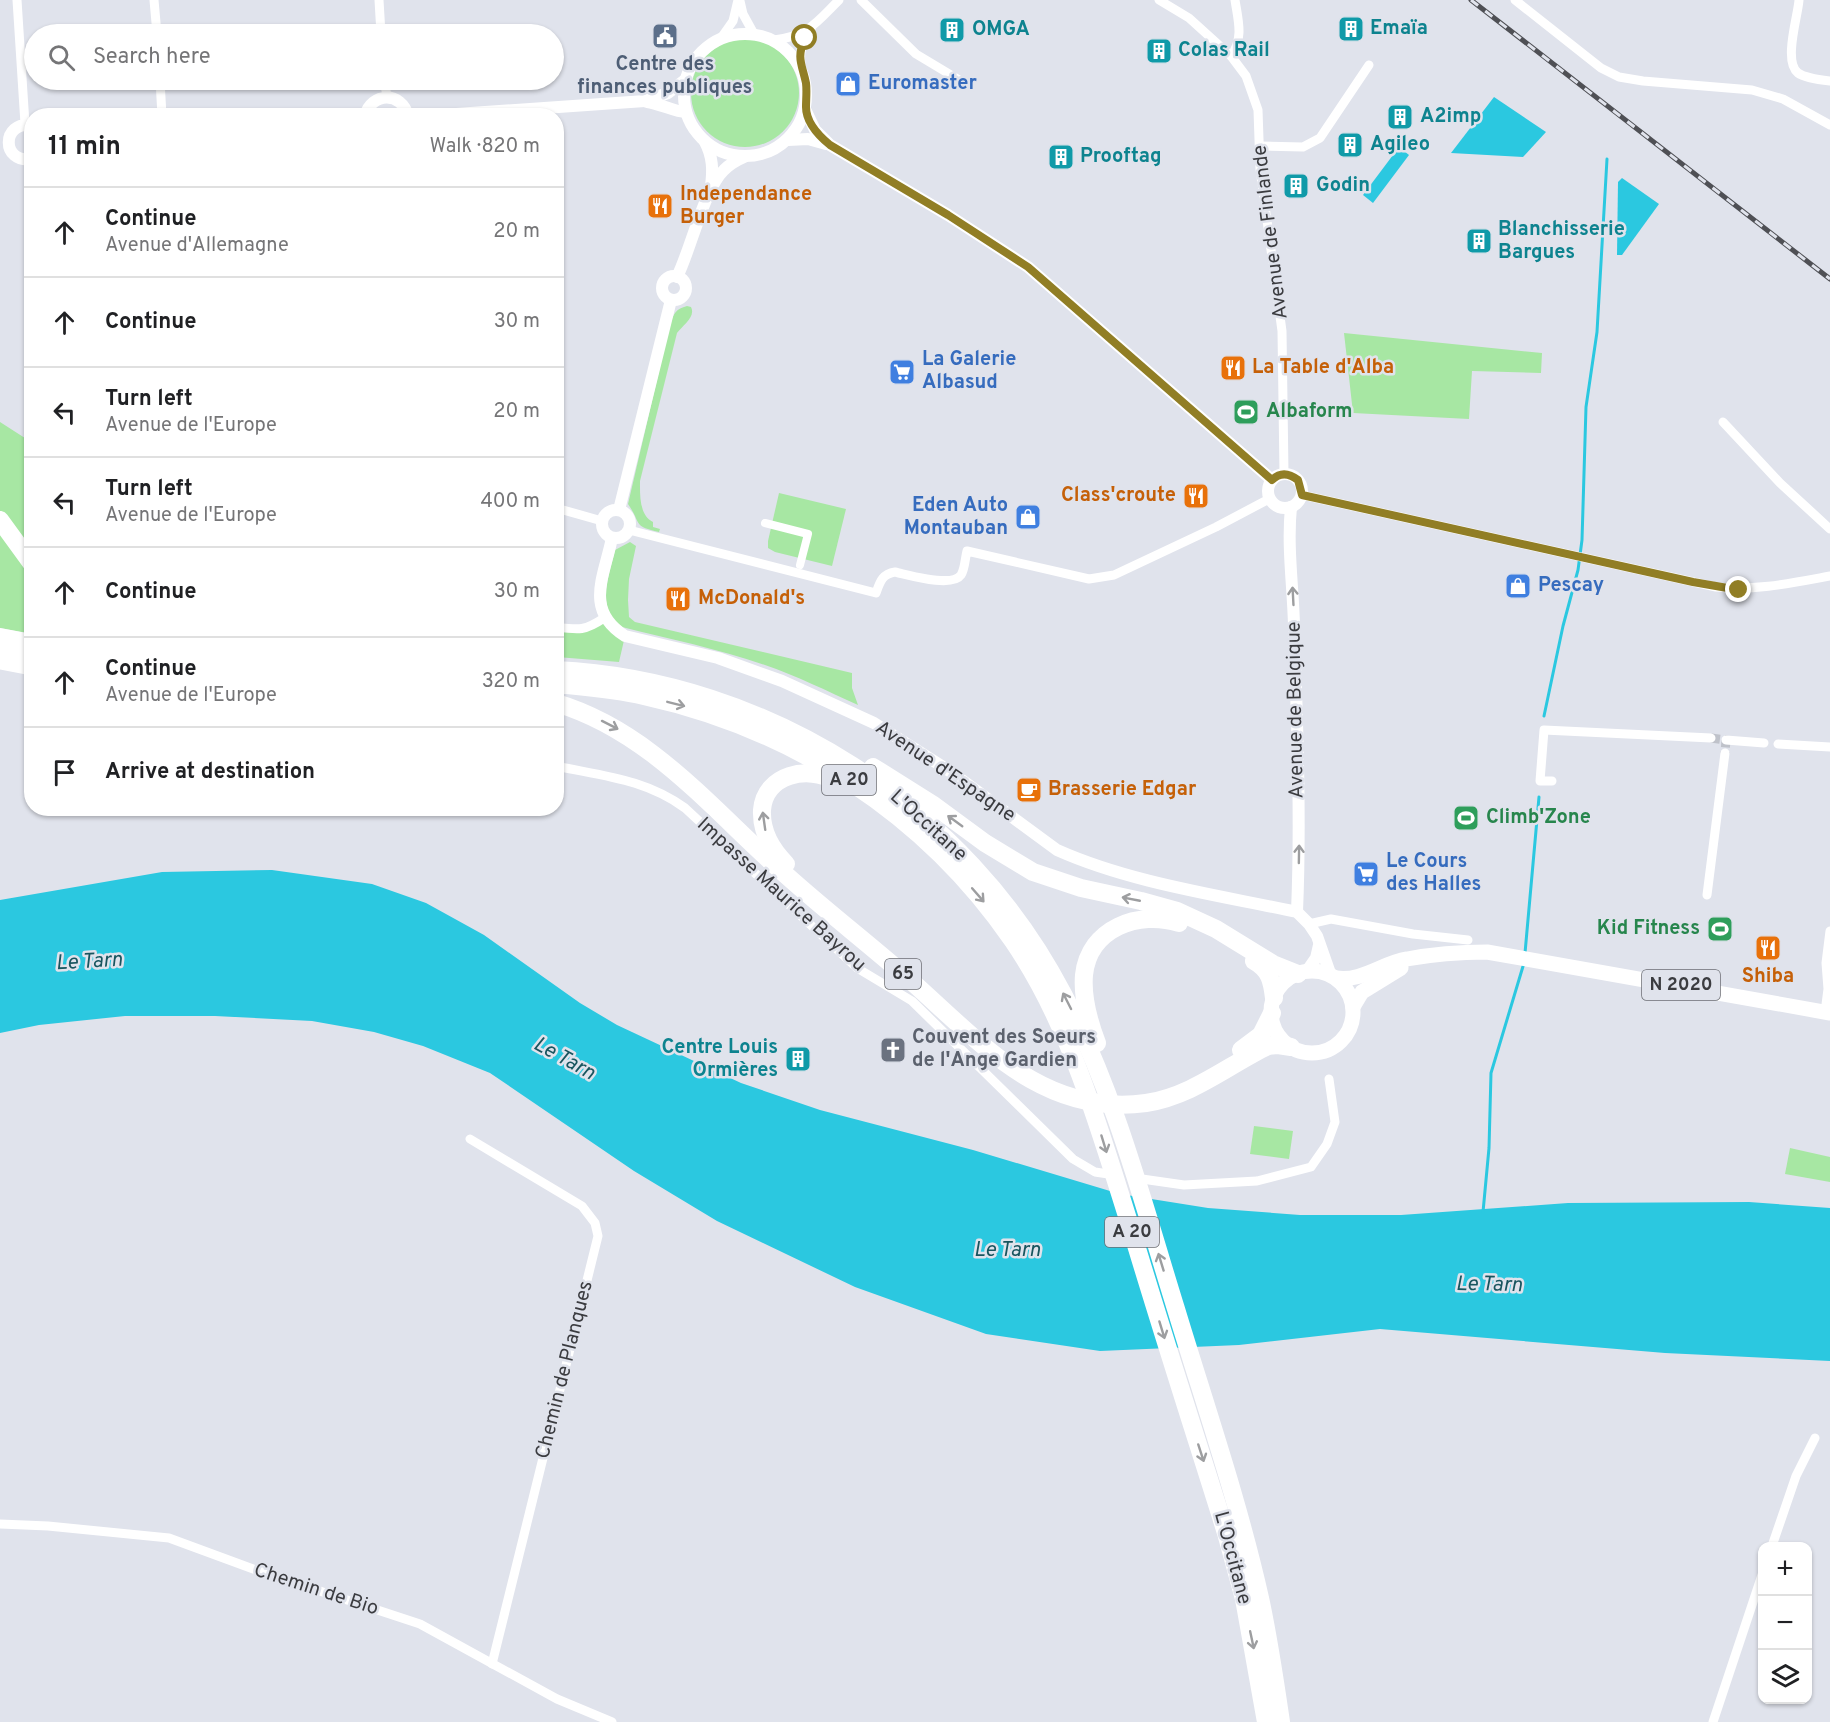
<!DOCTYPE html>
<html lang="en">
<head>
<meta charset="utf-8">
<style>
	:root { --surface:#fff; --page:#f6f6f6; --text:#202124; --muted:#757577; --line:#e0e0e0 }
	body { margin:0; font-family:Overpass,sans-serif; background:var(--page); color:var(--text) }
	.controls { position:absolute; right:18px; bottom:18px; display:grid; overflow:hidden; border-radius:12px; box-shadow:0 2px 4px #0004 }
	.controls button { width:54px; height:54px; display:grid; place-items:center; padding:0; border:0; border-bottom:2px solid var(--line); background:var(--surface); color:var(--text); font:30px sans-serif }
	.stop { position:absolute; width:18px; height:18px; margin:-14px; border:4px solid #917e25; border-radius:50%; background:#fff }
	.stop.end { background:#917e25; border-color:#fff; box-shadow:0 2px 6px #0008 }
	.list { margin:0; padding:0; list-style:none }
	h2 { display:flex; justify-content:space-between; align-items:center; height:78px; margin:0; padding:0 24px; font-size:26px }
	h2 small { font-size:20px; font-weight:400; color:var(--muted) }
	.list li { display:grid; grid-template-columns:39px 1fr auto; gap:18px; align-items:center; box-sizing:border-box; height:90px; padding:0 24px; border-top:2px solid var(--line) }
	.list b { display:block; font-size:22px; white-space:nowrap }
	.list p { margin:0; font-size:20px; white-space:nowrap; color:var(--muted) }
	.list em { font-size:20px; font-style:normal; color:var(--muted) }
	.icon { flex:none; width:33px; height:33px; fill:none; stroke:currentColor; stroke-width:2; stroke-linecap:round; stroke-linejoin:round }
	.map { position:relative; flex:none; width:1830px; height:1722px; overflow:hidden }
	.search { position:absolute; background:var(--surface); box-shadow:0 2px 4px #0004; left:24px; top:24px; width:540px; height:66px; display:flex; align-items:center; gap:15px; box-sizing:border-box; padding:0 21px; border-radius:33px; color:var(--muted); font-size:22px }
	.panel { position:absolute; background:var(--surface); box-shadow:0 2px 4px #0004; left:24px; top:108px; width:540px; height:708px; border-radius:24px }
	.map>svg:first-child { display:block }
	.green { fill:#a7e7a3 }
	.water { fill:#2bc8e0 }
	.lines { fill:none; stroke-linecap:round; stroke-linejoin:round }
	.stream { stroke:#2bc8e0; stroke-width:3 }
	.minor-tunnel { stroke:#bfc2ca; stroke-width:9; stroke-dasharray:9 4.5; stroke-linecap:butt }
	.pedestrian { stroke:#fff; stroke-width:8 }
	.minor { stroke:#fff; stroke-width:9 }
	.tertiary { stroke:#fff; stroke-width:12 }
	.primary { stroke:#fff; stroke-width:15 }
	.motorway { stroke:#fff; stroke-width:18 }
	.rail-casing { stroke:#4f5055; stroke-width:5 }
	.rail { stroke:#e0e3ec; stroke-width:3; stroke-dasharray:9; stroke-linecap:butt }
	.oneway { stroke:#9d9ea0 }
	.route { stroke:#917e25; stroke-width:8 }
	.labels { text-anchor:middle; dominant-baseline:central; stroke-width:5; stroke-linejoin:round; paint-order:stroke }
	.shield { fill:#e0e3ec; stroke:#6c6e74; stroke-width:1.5 }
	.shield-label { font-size:18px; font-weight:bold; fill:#3b3c40 }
	.culture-label { font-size:20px; font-weight:bold; fill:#0d838f; stroke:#e0e3ec; text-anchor:start }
	.service-label { font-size:20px; font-weight:bold; fill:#4e5e75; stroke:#e0e3ec }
	.shop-label { font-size:20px; font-weight:bold; fill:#366cbe; stroke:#e0e3ec; text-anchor:start }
	.food-label { font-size:20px; font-weight:bold; fill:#c56008; stroke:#e0e3ec; text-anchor:start }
	.street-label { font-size:20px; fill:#3b3c40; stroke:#e0e3ec }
	.leisure-label { font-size:20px; font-weight:bold; fill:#27864d; stroke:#e0e3ec; text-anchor:start }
	.worship-label { font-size:20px; font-weight:bold; fill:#5b616d; stroke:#e0e3ec; text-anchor:start }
	.water-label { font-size:21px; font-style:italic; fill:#18555f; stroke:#e0e3ec }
</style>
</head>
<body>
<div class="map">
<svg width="1830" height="1722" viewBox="0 0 1830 1722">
	<rect width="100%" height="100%" fill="#e0e3ec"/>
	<!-- green -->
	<g class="green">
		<circle cx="745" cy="93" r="54"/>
		<path d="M687,306L691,307C696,317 683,325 677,333L640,481C640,495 639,515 653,522V527L660,529L659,532C632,526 642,524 628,504L670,324C674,313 676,309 687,306Z"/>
		<polygon points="1344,333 1542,353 1541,373 1472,371 1469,419 1353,413"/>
		<polygon points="0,422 28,440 27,496 25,508 31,519 31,634 0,628"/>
		<polygon points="779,493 846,509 832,566 775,552 768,548 768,541"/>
		<path d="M630,542L636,546L629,579L628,600L629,617L635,622L852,673V688L858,705C827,691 797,676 765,665C718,649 670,639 622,627C595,609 609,577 615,550Z"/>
		<polygon points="604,618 625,636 619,662 557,657 556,627 580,630"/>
		<polygon points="1254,1126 1293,1131 1289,1159 1250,1154"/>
		<polygon points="1790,1148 1830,1157 1830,1182 1785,1174"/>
	</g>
	<!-- water -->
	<g class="water">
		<polygon points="1494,97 1546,132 1523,157 1451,153"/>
		<polygon points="1399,147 1409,155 1373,203 1363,195"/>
		<polygon points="1622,178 1659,204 1622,255 1617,255 1618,182"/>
		<polygon points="272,870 372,884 426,903 484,935 580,1003 617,1025 741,1083 820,1110 973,1150 1120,1194 1208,1208 1300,1215 1401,1215 1568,1203 1749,1202 1830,1208 1830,1361 1665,1353 1380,1329 1239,1345 1100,1351 986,1334 855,1287 717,1221 634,1171 490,1073 423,1046 374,1032 312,1021 215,1016 125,1016 39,1025 0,1033 0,900 162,872"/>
	</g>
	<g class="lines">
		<!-- stream -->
		<g class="stream">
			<polyline points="1544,716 1563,626 1578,570 1582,540 1586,407 1597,332 1607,159"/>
			<polyline points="1525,953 1539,797"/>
			<polyline points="1483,1212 1489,1148 1491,1073 1524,963"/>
		</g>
		<!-- minor-tunnel -->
		<polyline class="minor-tunnel" points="1711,738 1726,740 1725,753"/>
		<!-- pedestrian -->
		<polyline class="pedestrian" points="765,523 808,534 800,565"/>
		<!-- minor -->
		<g class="minor">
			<polyline points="17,0 25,124"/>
			<polyline points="154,0 157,34"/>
			<polyline points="379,0 381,34"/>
			<polyline points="861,0 916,54 966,84"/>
			<polyline points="1159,0 1189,18 1231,56 1246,76 1258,110 1260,169 1282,331 1284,474"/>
			<polyline points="1515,0 1601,68 1619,77 1643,81 1752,90 1783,99 1830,125"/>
			<path d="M1799,0C1798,16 1783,62 1798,73C1805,78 1821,80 1830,81"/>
			<polyline points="740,1 743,14 754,34"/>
			<polyline points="721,38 733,21 738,0"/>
			<path d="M774,40C808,36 816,23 839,0"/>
			<path d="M1231,56C1244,38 1238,20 1235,0"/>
			<path d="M802,70C798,53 802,44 811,29"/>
			<polyline points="160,80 162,116"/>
			<polyline points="384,80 387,96"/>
			<polyline points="1260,146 1303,147 1320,138 1369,65"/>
			<polyline points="1723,422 1780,483 1830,529"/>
			<path d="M1302,495L1716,587C1755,591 1792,583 1830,576"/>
			<polyline points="556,508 602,521"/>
			<path d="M629,530L876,593C880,582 882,574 895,572C909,575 952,588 961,575C965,569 965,558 967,551L1089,579L1114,575L1216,527L1269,499"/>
			<path d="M556,627C579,630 585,631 604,618"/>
			<polyline points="0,665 32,671"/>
			<polyline points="1726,740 1764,743"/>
			<polyline points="1778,744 1830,747"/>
			<path d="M556,766C603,776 645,779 685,808L857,968L912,1001L1073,1159L1095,1172L1115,1175"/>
			<polyline points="1552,781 1540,781 1544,730 1711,738"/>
			<polyline points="1707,895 1725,753"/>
			<polyline points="1309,924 1331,919 1413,934 1468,940"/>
			<polyline points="1825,1012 1828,989 1826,963 1830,931"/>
			<polyline points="470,1139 582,1206 595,1223 598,1236 492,1664"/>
			<polyline points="1135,1178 1184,1185 1257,1181 1311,1167 1327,1144 1335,1122 1329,1079"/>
			<polyline points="0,1524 48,1526 169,1538 256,1570 420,1624 557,1699 612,1722"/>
			<polyline points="1772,1546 1796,1476 1815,1438"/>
			<polyline points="1713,1722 1762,1575"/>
		</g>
		<!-- tertiary -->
		<g class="tertiary">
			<circle cx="745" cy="95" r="61"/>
			<path d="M647,102C658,103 678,113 686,112"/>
			<polyline points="805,109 815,130 830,145 948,215 1028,267 1272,480"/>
			<path d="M365,116C371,92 402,91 408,116"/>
			<polyline points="427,116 645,101 668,93 685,80"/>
			<path d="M32,125C1,121 1,164 32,159"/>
			<polyline points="788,140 808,139 826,144"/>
			<path d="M705,142C713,157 713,170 711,186"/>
			<circle cx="674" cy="288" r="12"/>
			<path d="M677,277C691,249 704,189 724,170C730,164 737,160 744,157"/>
			<circle cx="1285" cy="491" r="17"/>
			<path d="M1291,507C1287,546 1293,586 1294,625C1297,721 1301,817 1297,912"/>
			<polyline points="619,510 671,300"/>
			<circle cx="616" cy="524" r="14"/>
			<path d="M612,538C604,577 584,610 625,636L718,658L782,681L874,723L951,772L1057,850C1131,883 1218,895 1297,912L1309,924L1317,936L1331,976"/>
			<polyline points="1307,971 1316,958 1319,945"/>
		</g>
		<!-- primary -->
		<g class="primary">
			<circle cx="1312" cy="1012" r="41"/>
			<path d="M1336,978C1362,982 1382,963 1407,959C1434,954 1461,952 1487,952L1830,1013"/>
			<polyline points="1353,1007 1362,992 1401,968"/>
		</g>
		<!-- motorway -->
		<g class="motorway">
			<polyline points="0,520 32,564"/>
			<polyline points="0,637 32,643"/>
			<polyline points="0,652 32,658"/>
			<path d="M556,670C767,680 966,807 1063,994C1115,1093 1143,1203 1176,1309C1205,1405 1238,1500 1260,1598C1269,1639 1275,1681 1281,1722"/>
			<path d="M556,684C586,687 615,689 644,696C794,729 926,814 1013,941C1073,1029 1101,1135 1133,1235C1163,1335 1195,1434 1226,1533L1244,1599L1266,1722"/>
			<path d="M556,703C651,731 714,812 786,875C826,911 869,944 910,980C980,1042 1043,1117 1146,1103C1192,1096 1227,1066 1268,1046L1278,1045L1291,1047"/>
			<polyline points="873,767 932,804 985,843 1033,872 1081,888 1141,901 1177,911 1216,929 1273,964 1298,974"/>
			<path d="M786,864C772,850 761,831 762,810C765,774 808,765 835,781"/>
			<path d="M1254,961C1270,970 1272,981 1274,998"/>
			<path d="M1097,1043C1089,1022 1082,998 1084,975C1089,928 1139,910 1179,923"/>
			<polyline points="1241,1050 1261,1035 1272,1013"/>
		</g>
		<!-- rail casing -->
		<g class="rail-casing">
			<polyline id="rail" points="1471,0 1830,279"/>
		</g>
		<!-- rail -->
		<use href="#rail" class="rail"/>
	</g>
	<!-- one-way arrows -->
	<defs><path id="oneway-shaft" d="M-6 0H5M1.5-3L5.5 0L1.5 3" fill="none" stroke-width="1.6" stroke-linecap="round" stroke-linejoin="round" transform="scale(1.5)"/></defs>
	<g class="oneway">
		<use href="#oneway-shaft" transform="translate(1293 596) rotate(-93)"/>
		<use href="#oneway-shaft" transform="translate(676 704) rotate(14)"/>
		<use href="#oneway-shaft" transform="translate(610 725) rotate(27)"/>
		<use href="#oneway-shaft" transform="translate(764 821) rotate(-98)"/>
		<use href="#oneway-shaft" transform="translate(955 821) rotate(-144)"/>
		<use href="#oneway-shaft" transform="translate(1299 854) rotate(-89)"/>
		<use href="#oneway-shaft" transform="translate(978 895) rotate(49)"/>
		<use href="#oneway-shaft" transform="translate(1131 899) rotate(-169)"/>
		<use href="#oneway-shaft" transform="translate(1067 1001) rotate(-117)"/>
		<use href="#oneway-shaft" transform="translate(1104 1144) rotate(73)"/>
		<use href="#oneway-shaft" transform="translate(1161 1262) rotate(-107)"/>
		<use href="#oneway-shaft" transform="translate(1162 1330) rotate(73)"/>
		<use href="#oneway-shaft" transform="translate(1201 1453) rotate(72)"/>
		<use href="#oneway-shaft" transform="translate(1252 1640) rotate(78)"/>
	</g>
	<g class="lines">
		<!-- route -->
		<path class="route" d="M805,38C796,58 802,64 806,83C807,91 806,99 806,107C806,122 819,136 830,145L948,215L1028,267L1272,480C1280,472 1289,473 1298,480L1302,495L1693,582L1739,590"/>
	</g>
	<!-- icons -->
	<defs>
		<g id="building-square" transform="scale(1.35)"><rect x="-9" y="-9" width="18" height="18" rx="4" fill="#0f9aa8" stroke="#e0e3ec"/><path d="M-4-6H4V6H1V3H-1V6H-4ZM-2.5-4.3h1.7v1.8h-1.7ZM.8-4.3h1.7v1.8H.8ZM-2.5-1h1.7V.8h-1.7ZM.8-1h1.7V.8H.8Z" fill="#fff"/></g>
		<g id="civic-square" transform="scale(1.35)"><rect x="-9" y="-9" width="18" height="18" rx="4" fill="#5c6f8a" stroke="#e0e3ec"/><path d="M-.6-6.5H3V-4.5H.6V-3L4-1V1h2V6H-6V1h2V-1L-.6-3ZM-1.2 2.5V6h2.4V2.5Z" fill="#fff"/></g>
		<g id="shop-square" transform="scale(1.35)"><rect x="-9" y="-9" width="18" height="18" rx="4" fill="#3f7fe0" stroke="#e0e3ec"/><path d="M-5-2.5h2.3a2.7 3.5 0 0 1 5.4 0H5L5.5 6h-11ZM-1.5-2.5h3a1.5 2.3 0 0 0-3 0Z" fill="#fff"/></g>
		<g id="restaurant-square" transform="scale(1.35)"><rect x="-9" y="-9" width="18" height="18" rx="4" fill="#e8710a" stroke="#e0e3ec"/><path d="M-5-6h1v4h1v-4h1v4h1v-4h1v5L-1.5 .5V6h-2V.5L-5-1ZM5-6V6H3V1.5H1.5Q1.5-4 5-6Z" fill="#fff"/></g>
		<g id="supermarket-square" transform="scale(1.35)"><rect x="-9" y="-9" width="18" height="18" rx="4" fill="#3f7fe0" stroke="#e0e3ec"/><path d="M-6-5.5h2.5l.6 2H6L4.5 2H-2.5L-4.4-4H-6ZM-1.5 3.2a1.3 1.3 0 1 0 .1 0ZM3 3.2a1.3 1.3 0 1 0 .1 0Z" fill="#fff"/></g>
		<g id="stadium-square" transform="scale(1.35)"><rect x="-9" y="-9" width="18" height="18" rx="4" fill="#2e9e5b" stroke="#e0e3ec"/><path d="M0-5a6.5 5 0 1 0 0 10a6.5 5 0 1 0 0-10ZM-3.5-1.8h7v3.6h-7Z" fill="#fff"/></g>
		<g id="cafe-square" transform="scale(1.35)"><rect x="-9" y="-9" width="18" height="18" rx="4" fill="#e8710a" stroke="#e0e3ec"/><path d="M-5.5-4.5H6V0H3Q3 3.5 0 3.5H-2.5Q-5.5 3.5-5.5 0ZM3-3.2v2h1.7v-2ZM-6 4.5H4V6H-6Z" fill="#fff"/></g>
		<g id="church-square" transform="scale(1.35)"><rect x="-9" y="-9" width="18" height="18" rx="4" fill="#6b7280" stroke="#e0e3ec"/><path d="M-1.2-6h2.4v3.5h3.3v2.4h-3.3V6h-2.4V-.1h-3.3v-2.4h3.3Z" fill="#fff"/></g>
	</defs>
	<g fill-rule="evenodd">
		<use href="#building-square" x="1351" y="29"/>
		<use href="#building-square" x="952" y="30"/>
		<use href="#civic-square" x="665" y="36"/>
		<use href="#building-square" x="1159" y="51"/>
		<use href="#shop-square" x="848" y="84"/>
		<use href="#building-square" x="1400" y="117"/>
		<use href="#building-square" x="1350" y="145"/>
		<use href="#building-square" x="1061" y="157"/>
		<use href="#building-square" x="1296" y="186"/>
		<use href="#restaurant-square" x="660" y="206"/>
		<use href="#building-square" x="1479" y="241"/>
		<use href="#restaurant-square" x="1233" y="368"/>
		<use href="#supermarket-square" x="902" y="372"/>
		<use href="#stadium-square" x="1246" y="412"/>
		<use href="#restaurant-square" x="1196" y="496"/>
		<use href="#shop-square" x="1028" y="517"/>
		<use href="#shop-square" x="1518" y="586"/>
		<use href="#restaurant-square" x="678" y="599"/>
		<use href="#cafe-square" x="1029" y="790"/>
		<use href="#stadium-square" x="1466" y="818"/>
		<use href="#supermarket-square" x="1366" y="874"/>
		<use href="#stadium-square" x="1720" y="929"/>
		<use href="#restaurant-square" x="1768" y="948"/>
		<use href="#church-square" x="893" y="1050"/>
		<use href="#building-square" x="798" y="1059"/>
	</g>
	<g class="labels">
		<!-- shield labels -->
		<g class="shield">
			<rect x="822" y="765" width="54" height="30" rx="4.5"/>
			<rect x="885" y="959" width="36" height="30" rx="4.5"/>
			<rect x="1642" y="970" width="78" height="30" rx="4.5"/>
			<rect x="1105" y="1217" width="54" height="30" rx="4.5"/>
		</g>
		<g class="shield-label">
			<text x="849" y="780">A 20</text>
			<text x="903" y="974">65</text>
			<text x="1681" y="985">N 2020</text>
			<text x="1132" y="1232">A 20</text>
		</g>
		<!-- culture labels -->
		<g class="culture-label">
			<text x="1370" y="29">Emaïa</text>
			<text x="972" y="30">OMGA</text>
			<text x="1178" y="51">Colas Rail</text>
			<text x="1420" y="117">A2imp</text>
			<text x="1370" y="145">Agileo</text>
			<text x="1080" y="157">Prooftag</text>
			<text x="1316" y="186">Godin</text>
			<text x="1498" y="230">Blanchisserie<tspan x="1498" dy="23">Bargues</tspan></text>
			<text x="778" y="1048" text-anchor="end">Centre Louis<tspan x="778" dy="23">Ormières</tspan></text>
		</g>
		<!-- service labels -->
		<g class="service-label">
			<text x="665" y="65">Centre des<tspan x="665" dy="23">finances publiques</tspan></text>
		</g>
		<!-- shop labels -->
		<g class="shop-label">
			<text x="868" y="84">Euromaster</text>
			<text x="922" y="360">La Galerie<tspan x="922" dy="23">Albasud</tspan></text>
			<text x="1008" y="506" text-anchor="end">Eden Auto<tspan x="1008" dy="23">Montauban</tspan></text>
			<text x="1538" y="586">Pescay</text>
			<text x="1386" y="862">Le Cours<tspan x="1386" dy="23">des Halles</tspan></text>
		</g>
		<!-- food labels -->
		<g class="food-label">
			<text x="680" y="195">Independance<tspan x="680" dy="23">Burger</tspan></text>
			<text x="1252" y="368">La Table d'Alba</text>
			<text x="1176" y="496" text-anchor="end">Class'croute</text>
			<text x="698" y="599">McDonald's</text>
			<text x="1048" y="790">Brasserie Edgar</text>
			<text x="1768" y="977" text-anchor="middle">Shiba</text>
		</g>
		<!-- street labels -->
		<g class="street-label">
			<text transform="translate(1271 232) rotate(-97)">Avenue de Finlande</text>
			<text transform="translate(1296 710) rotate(-91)">Avenue de Belgique</text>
			<text transform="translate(945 772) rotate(34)">Avenue d'Espagne</text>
			<text transform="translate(928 826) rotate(42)">L'Occitane</text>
			<text transform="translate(781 895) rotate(42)">Impasse Maurice Bayrou</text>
			<text transform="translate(565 1370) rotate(-76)">Chemin de Planques</text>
			<text transform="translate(1232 1558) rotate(75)">L'Occitane</text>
			<text transform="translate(316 1590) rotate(18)">Chemin de Bio</text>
		</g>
		<!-- leisure labels -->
		<g class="leisure-label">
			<text x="1266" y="412">Albaform</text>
			<text x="1486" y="818">Climb'Zone</text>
			<text x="1700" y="929" text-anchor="end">Kid Fitness</text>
		</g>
		<!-- worship labels -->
		<g class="worship-label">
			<text x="912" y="1038">Couvent des Soeurs<tspan x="912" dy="23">de l'Ange Gardien</tspan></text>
		</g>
		<!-- water labels -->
		<g class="water-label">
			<text transform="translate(89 962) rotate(-3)">Le Tarn</text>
			<text transform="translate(564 1059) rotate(29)">Le Tarn</text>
			<text x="1007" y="1250">Le Tarn</text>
			<text transform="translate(1489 1285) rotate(1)">Le Tarn</text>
		</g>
	</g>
</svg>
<div class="controls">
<button>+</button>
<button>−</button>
<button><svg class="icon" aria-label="layers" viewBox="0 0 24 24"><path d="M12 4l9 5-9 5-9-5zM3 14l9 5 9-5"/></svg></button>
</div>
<div class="stop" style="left:805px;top:38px"></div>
<div class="stop end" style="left:1739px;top:590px"></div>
<div class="search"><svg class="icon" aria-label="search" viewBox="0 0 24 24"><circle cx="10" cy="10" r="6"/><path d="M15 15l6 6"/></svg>Search here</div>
<section class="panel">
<h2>11 min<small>Walk · 820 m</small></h2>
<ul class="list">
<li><svg class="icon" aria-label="ahead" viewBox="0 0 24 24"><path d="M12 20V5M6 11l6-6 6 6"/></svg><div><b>Continue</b><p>Avenue d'Allemagne</p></div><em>20 m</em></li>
<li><svg class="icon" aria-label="ahead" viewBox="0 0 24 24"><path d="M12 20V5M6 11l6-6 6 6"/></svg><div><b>Continue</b></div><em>30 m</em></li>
<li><svg class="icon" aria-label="left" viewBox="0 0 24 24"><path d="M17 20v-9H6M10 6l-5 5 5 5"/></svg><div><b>Turn left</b><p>Avenue de l'Europe</p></div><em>20 m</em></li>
<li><svg class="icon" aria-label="left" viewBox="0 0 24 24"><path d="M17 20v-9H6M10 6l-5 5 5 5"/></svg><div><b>Turn left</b><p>Avenue de l'Europe</p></div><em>400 m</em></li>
<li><svg class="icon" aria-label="ahead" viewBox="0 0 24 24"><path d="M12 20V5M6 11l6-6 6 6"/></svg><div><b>Continue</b></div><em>30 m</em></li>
<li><svg class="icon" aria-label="ahead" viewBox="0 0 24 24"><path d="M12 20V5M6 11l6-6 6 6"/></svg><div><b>Continue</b><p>Avenue de l'Europe</p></div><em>320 m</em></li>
<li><svg class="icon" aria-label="arrive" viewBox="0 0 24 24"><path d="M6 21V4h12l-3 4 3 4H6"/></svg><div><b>Arrive at destination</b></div></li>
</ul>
</section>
</div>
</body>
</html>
